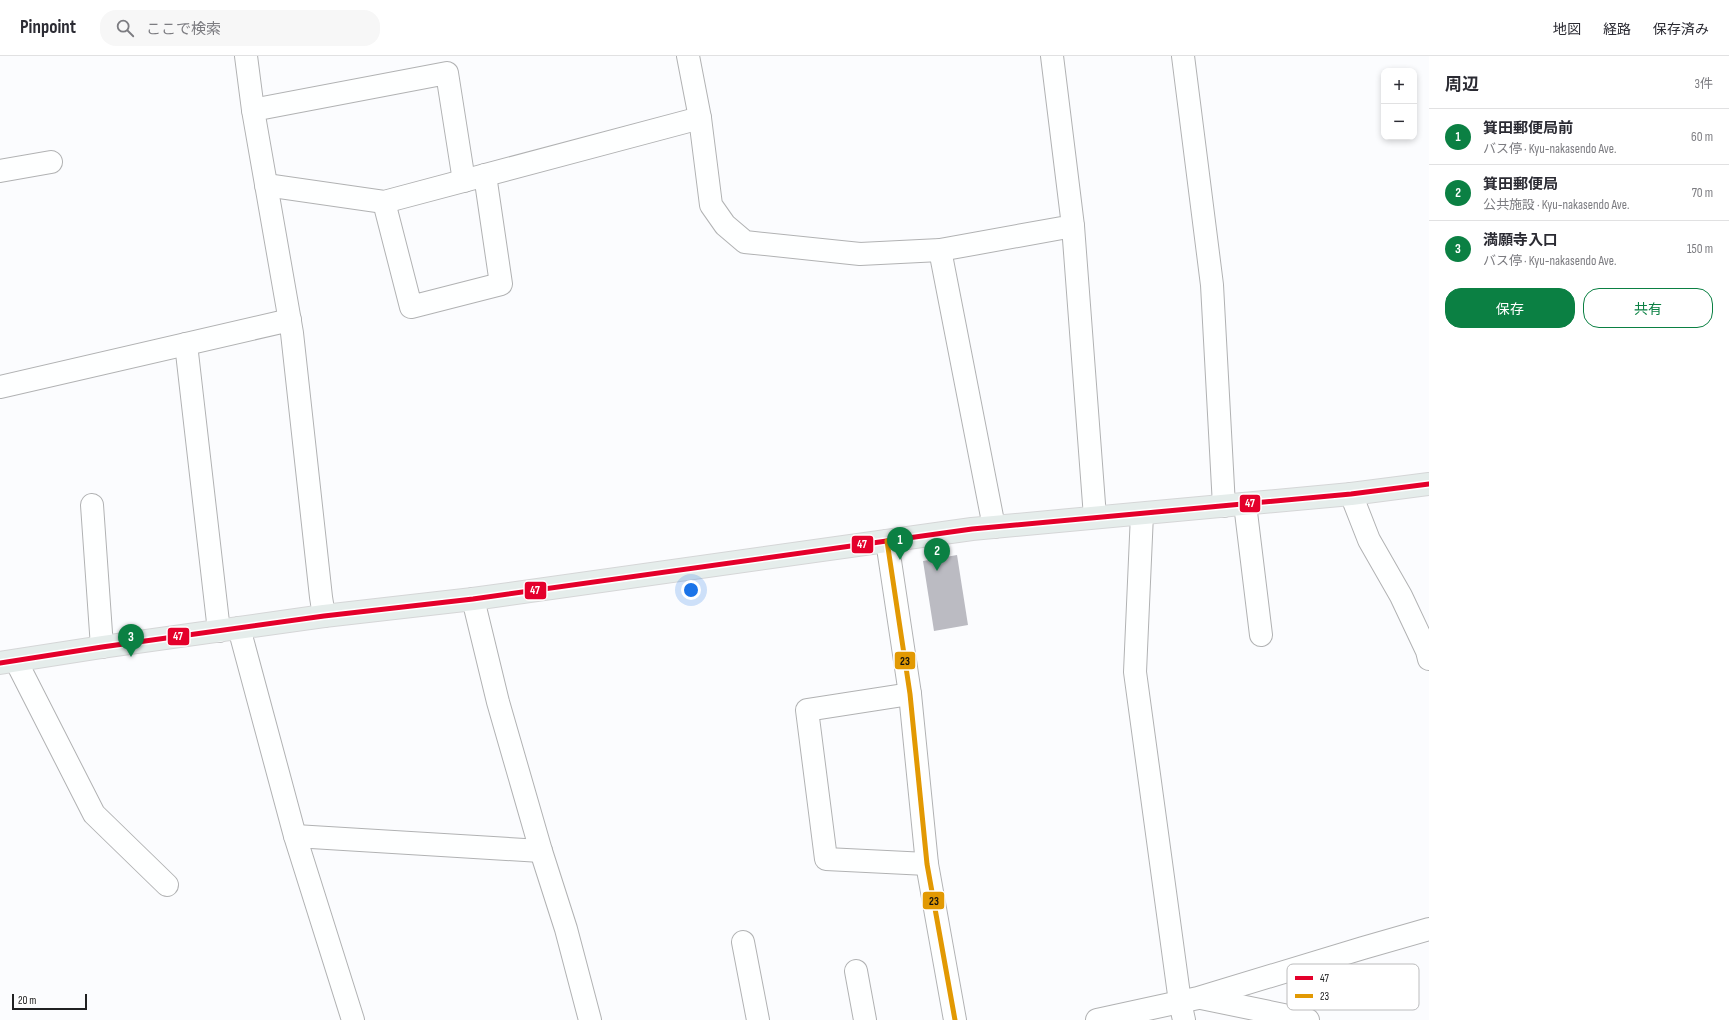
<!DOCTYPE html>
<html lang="ja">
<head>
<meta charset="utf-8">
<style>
	:root { --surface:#fff; --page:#f7f7f7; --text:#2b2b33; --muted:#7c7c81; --line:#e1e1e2; --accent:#0b8043 }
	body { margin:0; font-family:"Sofia Sans Condensed","Noto Sans JP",sans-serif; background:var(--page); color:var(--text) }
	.controls { position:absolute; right:12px; top:12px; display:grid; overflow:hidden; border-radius:8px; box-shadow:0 2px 6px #0003 }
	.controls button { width:36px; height:36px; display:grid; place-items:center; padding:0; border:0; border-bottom:1px solid var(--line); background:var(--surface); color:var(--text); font:20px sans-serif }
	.scale { position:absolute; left:12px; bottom:10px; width:75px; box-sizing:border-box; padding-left:4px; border:2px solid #202122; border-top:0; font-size:11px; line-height:14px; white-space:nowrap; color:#202122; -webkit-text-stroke:3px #fff; paint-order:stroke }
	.you { position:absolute; left:691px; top:534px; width:14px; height:14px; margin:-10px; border:3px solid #fff; border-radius:50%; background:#1a73e8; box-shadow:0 0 0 6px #1a73e833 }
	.badge { display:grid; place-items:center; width:26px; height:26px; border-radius:50%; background:var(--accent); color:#fff; font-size:13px; font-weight:700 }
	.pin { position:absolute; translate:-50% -33px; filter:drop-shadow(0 1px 2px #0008) }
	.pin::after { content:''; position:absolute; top:21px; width:14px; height:12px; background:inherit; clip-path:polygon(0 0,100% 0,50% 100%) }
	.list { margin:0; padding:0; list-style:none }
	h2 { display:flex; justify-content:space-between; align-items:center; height:52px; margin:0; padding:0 16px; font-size:17px }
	h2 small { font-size:13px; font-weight:400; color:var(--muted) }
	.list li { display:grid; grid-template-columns:26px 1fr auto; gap:12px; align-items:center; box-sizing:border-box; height:56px; padding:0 16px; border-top:1px solid var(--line) }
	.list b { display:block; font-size:15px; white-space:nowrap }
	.list p { margin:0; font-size:13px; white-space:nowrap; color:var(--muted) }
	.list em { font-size:13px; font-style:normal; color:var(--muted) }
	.actions { display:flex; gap:8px; padding:12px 16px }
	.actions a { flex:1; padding:9px 0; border:1px solid var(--accent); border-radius:16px; text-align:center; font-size:14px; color:var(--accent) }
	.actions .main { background:var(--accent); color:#fff }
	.icon { flex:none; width:22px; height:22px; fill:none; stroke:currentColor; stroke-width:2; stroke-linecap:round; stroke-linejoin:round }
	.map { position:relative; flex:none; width:1429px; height:964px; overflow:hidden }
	header { display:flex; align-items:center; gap:24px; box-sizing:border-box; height:56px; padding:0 20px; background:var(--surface); border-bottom:1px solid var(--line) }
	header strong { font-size:19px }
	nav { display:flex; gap:22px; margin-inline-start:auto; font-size:14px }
	.search { width:280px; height:36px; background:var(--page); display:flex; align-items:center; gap:10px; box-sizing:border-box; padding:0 14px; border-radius:16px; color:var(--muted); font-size:15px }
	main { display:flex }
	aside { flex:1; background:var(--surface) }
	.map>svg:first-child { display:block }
	.building { fill:#bbbbc2 }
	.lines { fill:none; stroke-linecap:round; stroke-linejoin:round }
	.minor-casing { stroke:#b1b2b3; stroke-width:24 }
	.major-casing { stroke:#d5d6d7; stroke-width:24 }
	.minor { stroke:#feffff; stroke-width:22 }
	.major { stroke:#e5edeb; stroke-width:22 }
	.bus-1-casing { stroke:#fff; stroke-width:8 }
	.bus-2-casing { stroke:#fff; stroke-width:8 }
	.bus-1 { stroke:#e4002b; stroke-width:5 }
	.bus-2 { stroke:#e29903; stroke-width:5 }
	.key { fill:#fff; stroke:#bcbcbd; stroke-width:1 }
	.key-label { font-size:11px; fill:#202122 }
	.line-badge { stroke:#fff; stroke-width:1.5 }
	.badge-label { font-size:11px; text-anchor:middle; font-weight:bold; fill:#fff }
	.pale-badge-label { font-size:11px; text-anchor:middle; font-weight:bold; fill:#111 }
</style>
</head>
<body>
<header>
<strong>Pinpoint</strong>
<div class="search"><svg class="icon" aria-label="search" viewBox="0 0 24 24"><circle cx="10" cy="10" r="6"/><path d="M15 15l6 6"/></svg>ここで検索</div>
<nav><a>地図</a><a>経路</a><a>保存済み</a></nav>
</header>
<main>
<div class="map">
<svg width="1429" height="964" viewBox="0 0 1429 964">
	<rect width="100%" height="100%" fill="#fbfcfe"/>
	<!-- building -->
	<polygon class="building" points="957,499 968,569 934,575 923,505"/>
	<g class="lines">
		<!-- minor casing -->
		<g class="minor-casing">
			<g id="minor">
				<polyline points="246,0 253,54 292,277 321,541 324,560"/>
				<polyline points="688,0 700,62 711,149 725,169 745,186 860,198 940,194 1073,170 1052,0"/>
				<polyline points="1183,0 1212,229 1224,450"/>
				<polyline points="253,54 447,17 464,125"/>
				<polyline points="0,115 51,106"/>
				<polyline points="266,129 384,146 700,62"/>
				<polyline points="384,146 411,251 501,228 485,119"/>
				<polyline points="1073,170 1095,461"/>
				<polyline points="940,194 994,471"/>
				<polyline points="186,288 219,575"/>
				<polyline points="0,331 290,264"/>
				<polyline points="1351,438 1369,484 1401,540 1427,595 1429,603"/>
				<polyline points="1245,448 1261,579"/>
				<polyline points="92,449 102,591"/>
				<polyline points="1142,458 1135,616 1180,946 1184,964"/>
				<polyline points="887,485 910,638 927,808 955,964"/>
				<polyline points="473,543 498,646 541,795 566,873 590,964"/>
				<polyline points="239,572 295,780 353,964"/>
				<polyline points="16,605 94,758 167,829"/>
				<polyline points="910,638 807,654 826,803 927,808"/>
				<polyline points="295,780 541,795"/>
				<polyline points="743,886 758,964"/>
				<polyline points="856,915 865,964"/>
				<polyline points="1201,942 1308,964"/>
				<polyline points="1097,964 1198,942 1363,892 1429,873"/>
			</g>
		</g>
		<!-- major casing -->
		<g class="major-casing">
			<polyline id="major" points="0,607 102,591 324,560 473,543 972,473 1351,438 1429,428"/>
		</g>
		<!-- minor -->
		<use href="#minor" class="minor"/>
		<!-- major -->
		<use href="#major" class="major"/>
		<!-- bus-1 casing -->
		<g class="bus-1-casing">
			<polyline id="bus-1" points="0,607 102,591 324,560 473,543 972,473 1351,438 1429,428"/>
		</g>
		<!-- bus-2 casing -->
		<g class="bus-2-casing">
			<polyline id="bus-2" points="887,485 910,638 927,808 955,964"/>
		</g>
		<!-- bus-1 -->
		<use href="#bus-1" class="bus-1"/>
		<!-- bus-2 -->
		<use href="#bus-2" class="bus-2"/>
	</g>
	<!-- legend -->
	<rect x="1287" y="908" width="132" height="46" rx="6" class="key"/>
	<rect x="1295" y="920" width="18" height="4" fill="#e4002b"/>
	<rect x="1295" y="938" width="18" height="4" fill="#e29903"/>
	<g class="key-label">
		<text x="1320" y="926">47</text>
		<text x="1320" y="944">23</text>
	</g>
	<g class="line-badge">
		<rect x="1239" y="438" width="22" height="19" rx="4" fill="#e4002b"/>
		<rect x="851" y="479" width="23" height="19" rx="4" fill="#e4002b"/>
		<rect x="524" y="525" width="23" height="19" rx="4" fill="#e4002b"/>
		<rect x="167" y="571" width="23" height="19" rx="4" fill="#e4002b"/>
		<rect x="894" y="595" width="22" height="19" rx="4" fill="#e29903"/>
		<rect x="922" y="835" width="23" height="19" rx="4" fill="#e29903"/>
	</g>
	<g class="badge-label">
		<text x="1250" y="451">47</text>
		<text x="862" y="492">47</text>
		<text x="535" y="538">47</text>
		<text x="178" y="584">47</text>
	</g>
	<g class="pale-badge-label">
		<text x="905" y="609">23</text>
		<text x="934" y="849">23</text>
	</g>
</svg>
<div class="controls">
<button>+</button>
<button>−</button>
</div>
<div class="scale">20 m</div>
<div class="you"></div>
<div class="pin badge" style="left:900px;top:504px">1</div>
<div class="pin badge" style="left:937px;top:515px">2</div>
<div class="pin badge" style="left:131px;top:601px">3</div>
</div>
<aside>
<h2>周辺<small>3件</small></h2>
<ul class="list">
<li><span class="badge">1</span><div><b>箕田郵便局前</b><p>バス停 · Kyu-nakasendo Ave.</p></div><em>60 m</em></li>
<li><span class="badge">2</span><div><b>箕田郵便局</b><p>公共施設 · Kyu-nakasendo Ave.</p></div><em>70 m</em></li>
<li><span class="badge">3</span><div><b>満願寺入口</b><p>バス停 · Kyu-nakasendo Ave.</p></div><em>150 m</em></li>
</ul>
<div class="actions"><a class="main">保存</a><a>共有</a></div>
</aside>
</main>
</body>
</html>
